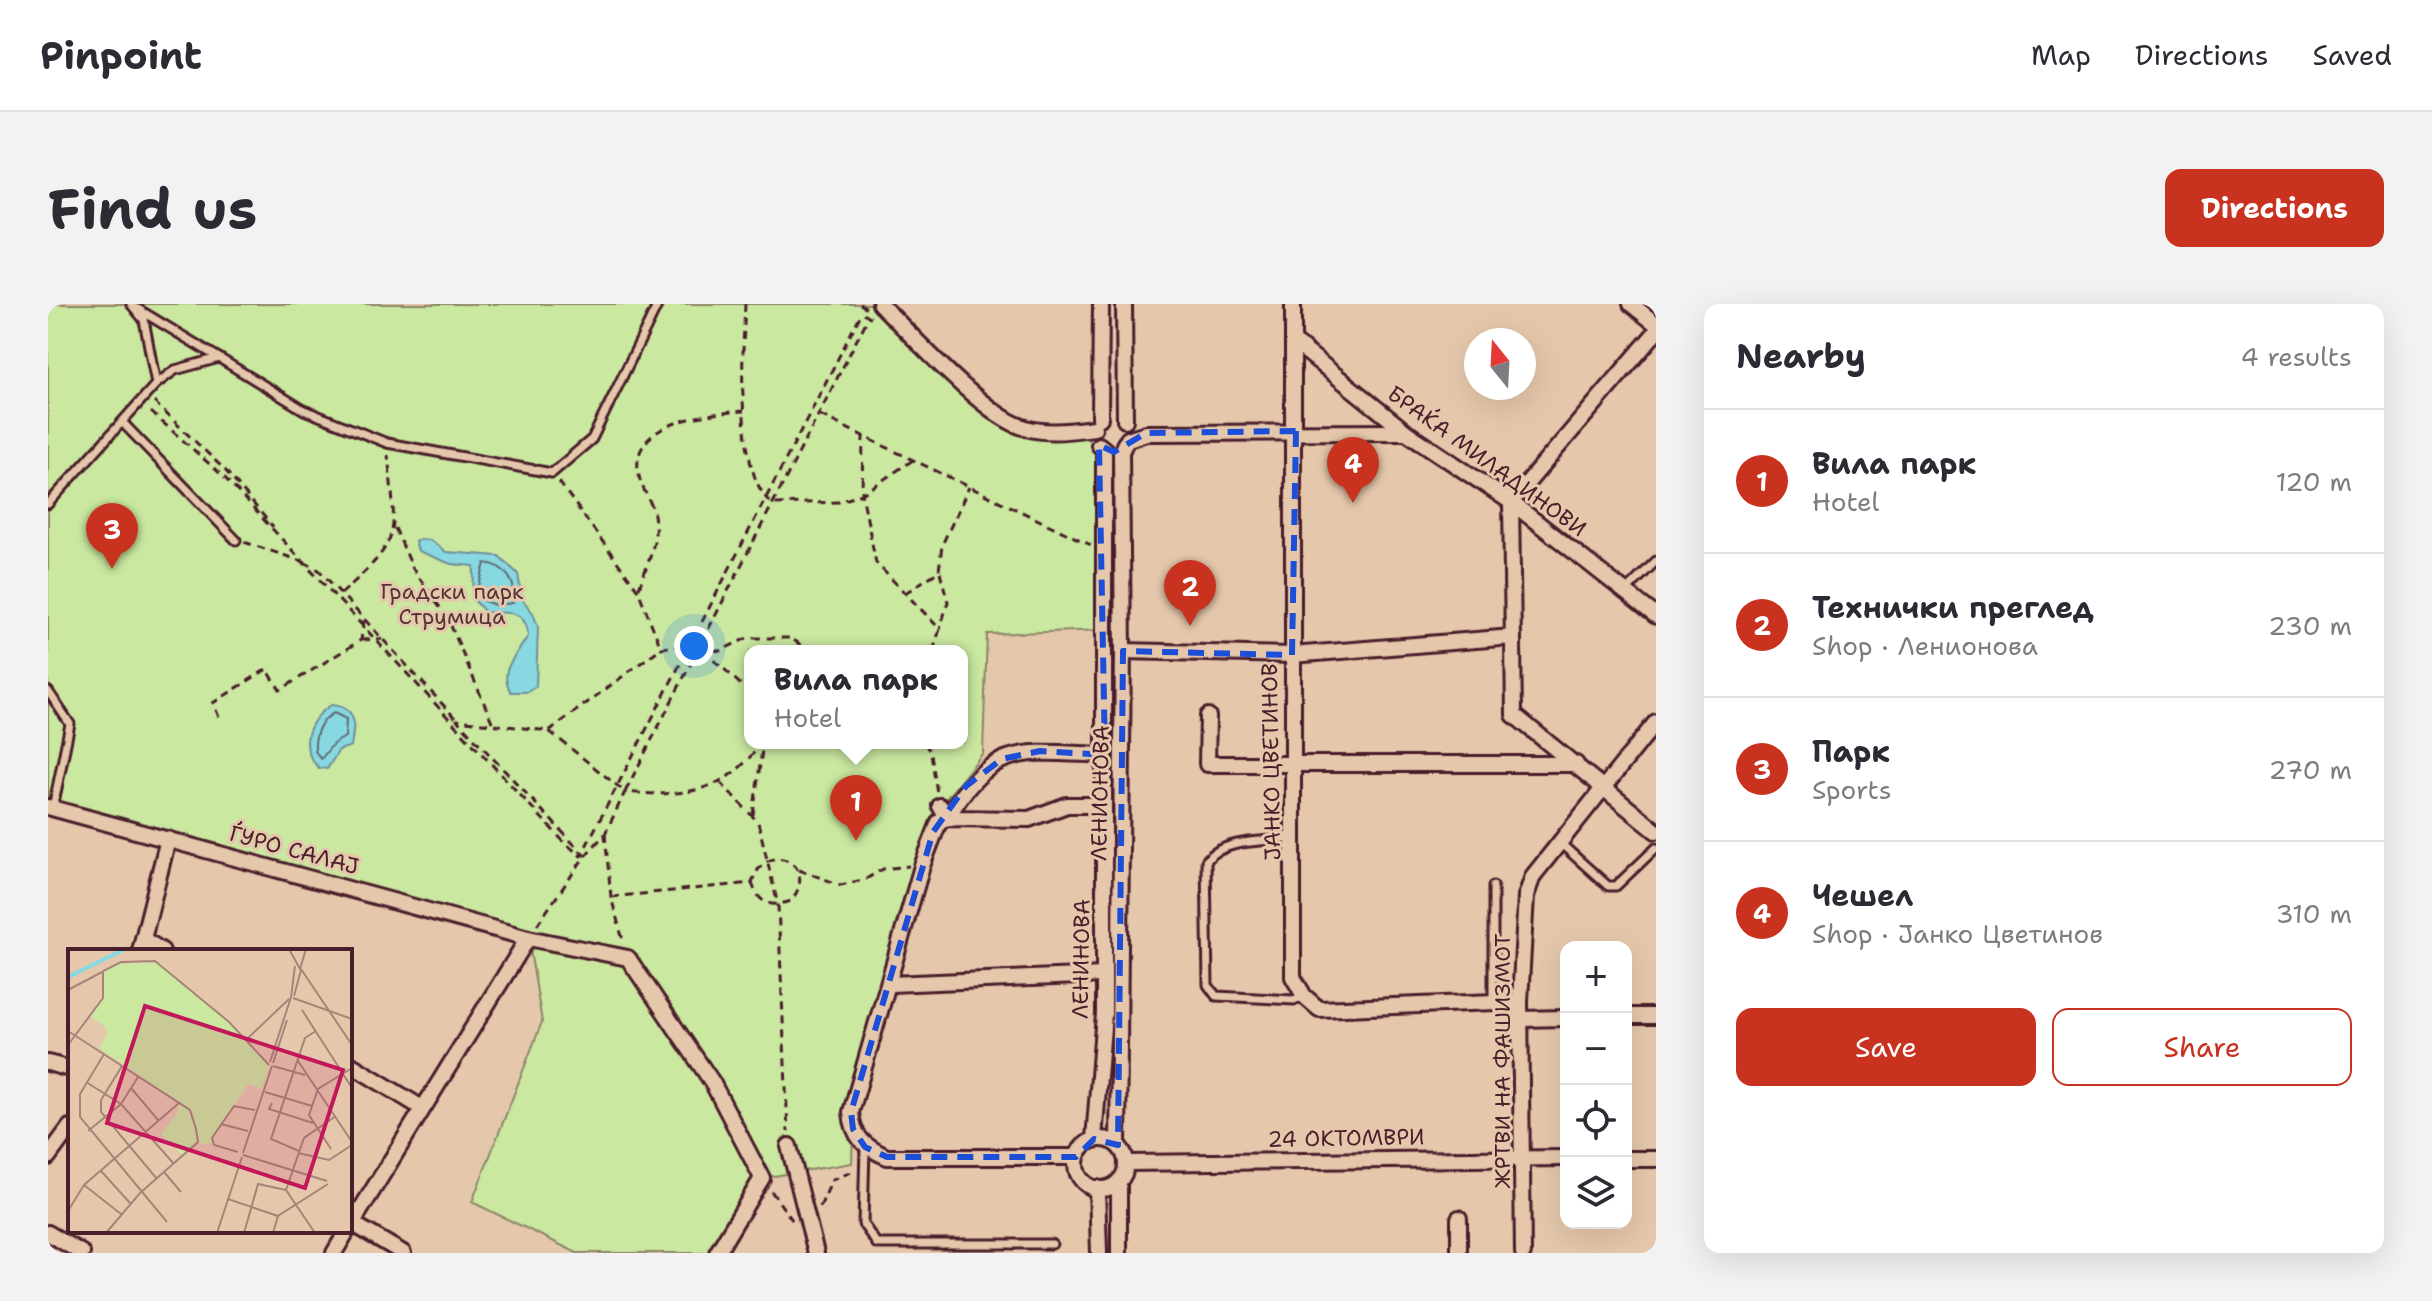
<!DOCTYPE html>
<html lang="en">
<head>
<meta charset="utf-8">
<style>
	:root { --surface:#fff; --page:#f2f2f3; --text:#2b2b33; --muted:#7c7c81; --line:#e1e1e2; --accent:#c8321e }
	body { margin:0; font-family:"Shantell Sans",sans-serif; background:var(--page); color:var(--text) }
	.controls { position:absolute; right:24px; bottom:24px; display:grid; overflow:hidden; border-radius:16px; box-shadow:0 8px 32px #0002 }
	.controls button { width:72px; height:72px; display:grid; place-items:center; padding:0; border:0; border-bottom:2px solid var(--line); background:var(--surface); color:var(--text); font:40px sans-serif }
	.compass { position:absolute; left:1416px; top:24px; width:72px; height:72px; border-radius:50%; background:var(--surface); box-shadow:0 8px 32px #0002; rotate:342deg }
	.you { position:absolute; left:646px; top:342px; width:28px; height:28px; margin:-20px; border:6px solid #fff; border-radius:50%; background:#1a73e8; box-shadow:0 0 0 12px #1a73e833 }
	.badge { display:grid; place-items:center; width:52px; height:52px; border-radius:50%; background:var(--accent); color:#fff; font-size:26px; font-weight:700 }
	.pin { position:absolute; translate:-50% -66px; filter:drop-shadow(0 2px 4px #0008) }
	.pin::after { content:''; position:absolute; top:42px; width:28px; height:24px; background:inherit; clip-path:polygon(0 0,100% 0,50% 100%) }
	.popup { position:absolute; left:696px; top:341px; width:224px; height:104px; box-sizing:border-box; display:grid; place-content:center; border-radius:16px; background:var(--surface); filter:drop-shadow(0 2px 6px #0005); font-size:26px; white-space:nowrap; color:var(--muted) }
	.popup b { font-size:30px; color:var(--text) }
	.popup::after { content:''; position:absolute; left:50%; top:100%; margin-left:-16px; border:16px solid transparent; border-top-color:var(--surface) }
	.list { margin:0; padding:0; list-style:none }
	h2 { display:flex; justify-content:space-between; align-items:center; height:104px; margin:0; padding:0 32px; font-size:34px }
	h2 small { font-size:26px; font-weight:400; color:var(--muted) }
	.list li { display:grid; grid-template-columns:52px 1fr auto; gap:24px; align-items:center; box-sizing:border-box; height:144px; padding:0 32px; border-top:2px solid var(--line) }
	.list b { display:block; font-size:30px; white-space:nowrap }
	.list p { margin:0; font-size:26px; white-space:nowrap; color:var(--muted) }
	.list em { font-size:26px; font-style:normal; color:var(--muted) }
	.actions { display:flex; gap:16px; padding:24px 32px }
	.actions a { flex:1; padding:18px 0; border:2px solid var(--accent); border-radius:16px; text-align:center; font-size:28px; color:var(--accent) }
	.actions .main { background:var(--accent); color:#fff }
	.icon { flex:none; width:44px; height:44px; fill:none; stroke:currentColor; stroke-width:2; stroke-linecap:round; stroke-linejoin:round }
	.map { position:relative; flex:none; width:1608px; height:949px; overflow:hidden; border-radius:16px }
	header { display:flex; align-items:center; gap:48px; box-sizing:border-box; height:112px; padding:0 40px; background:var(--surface); border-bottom:2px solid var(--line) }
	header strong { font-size:38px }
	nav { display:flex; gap:44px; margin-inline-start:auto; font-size:28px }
	.intro { display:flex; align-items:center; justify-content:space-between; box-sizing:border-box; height:192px; padding:0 48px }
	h1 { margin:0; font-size:56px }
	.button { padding:20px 36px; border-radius:16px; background:var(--accent); color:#fff; font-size:28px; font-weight:700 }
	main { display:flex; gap:48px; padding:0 48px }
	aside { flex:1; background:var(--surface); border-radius:16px; box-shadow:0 8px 32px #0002 }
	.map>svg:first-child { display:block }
	.green { fill:#cae8a0; stroke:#8a8466; stroke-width:2; fill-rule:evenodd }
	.water { fill:#87d8e0; stroke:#6f8e98; stroke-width:2 }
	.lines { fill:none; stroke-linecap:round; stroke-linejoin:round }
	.shore { stroke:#626973; stroke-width:2 }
	.lane-casing { stroke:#4a1f2b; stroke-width:13 }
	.street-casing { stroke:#4a1f2b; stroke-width:20 }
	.path { stroke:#4a1f2b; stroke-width:3; stroke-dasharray:8 6; stroke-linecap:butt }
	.lane { stroke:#e5c8ac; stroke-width:7 }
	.street { stroke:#e5c8ac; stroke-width:14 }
	.marked { fill:none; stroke:#1d4ed8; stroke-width:6; stroke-dasharray:16 10; stroke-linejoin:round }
	.labels { text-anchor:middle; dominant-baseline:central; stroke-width:6; stroke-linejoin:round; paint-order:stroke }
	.street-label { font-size:22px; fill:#4a1f2b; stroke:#e5c8ac }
	.park-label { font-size:22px; fill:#573337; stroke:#e5c8ac }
	.inset-river { fill:none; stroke:#87d8e0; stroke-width:4 }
	.inset-road { fill:none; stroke:#a78478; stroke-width:2 }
	.view { fill:#c2185b; fill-opacity:0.15; stroke:#c2185b; stroke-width:4 }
	.inset-edge { fill:none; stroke:#4a1f2b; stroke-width:4 }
</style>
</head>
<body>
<header>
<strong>Pinpoint</strong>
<nav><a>Map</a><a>Directions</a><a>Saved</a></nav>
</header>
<div class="intro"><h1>Find us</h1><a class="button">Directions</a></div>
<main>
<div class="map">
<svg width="1608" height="949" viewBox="0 0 1608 949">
	<rect width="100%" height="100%" fill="#e5c8ac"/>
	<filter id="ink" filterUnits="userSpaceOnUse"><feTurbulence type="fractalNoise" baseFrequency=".0125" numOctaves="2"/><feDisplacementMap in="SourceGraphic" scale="16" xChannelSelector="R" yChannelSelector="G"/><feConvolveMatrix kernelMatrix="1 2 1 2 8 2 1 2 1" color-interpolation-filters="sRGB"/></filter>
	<g filter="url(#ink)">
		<!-- green -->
		<path class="green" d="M0,0H832L949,112L1025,127L1056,145L1058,326L939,330L935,449L892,502L805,825L804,859L714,874L669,949H529L424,898L494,718L480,634L0,503ZM702,347H914V439H702Z"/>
		<!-- water -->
		<g class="water">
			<path d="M374,235L382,236L398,248L451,252L470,270L474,295L485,309L490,323L488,382L478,388H463C449,366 469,351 480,332C478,303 459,310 437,308L425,295L426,262L403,260L370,247L367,237Z"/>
			<path d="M283,401C310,403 307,420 303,442L291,446L279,465L271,464C249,443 260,416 283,401Z"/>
		</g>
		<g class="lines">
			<!-- shore -->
			<g class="shore">
				<path d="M437,259C458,261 470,280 465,299L447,301L436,297L431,282Z"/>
				<path d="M286,409L298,415L297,433L285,440L273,455L267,447C266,430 271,417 286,409Z"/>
			</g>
			<!-- lane casing -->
			<g class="lane-casing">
				<g id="lane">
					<polyline points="83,0 96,16 108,80"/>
					<polyline points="90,5 171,54"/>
					<polyline points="75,119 188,236"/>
					<polyline points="0,200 108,80 127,66 171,54 256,106 339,139 504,169 544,135 610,0"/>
					<polyline points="1577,288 1608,257"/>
					<polyline points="0,387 22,420 5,504"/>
					<path d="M1245,534C1219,538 1175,534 1158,557L1160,681L1168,692L1246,696L1256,692"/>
					<polyline points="1511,538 1560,582 1568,582 1608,544"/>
					<polyline points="1445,582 1445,698"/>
					<polyline points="817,843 815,920 829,940 1004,940"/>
				</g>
			</g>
			<!-- street casing -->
			<g class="street-casing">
				<g id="street">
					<path d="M832,0C865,32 933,108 972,122C995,131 1022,127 1046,124"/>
					<polyline points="1076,0 1077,116"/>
					<polyline points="1245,0 1245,673 1256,692 1271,705 1472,697"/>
					<polyline points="1583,0 1608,20"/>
					<polyline points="1608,28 1463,198 1466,411 1608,527"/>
					<polyline points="1245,37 1358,128 1463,198 1608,312"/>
					<polyline points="1052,114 1053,0"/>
					<polyline points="1080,135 1098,129 1358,128"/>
					<polyline points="1075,347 1244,351 1465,333"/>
					<polyline points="1160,412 1159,460 1528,460"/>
					<path d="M892,502L899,514C945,437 975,448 1057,451"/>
					<polyline points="0,503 480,634 580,654 664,778 714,874 669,949"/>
					<polyline points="95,635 114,647"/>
					<polyline points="92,647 120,535"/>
					<polyline points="842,680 1056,671"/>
					<polyline points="1578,712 1608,712"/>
					<polyline points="1472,715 1518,714"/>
					<polyline points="0,759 22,765"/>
					<polyline points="302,760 374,804"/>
					<circle cx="1053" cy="860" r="25"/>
					<polyline points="1046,835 1056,710 1056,145 1051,141"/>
					<polyline points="1070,841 1075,347 1073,148 1077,139"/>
					<polyline points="741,842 768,949"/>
					<polyline points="0,853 22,823"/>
					<path d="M1028,853H839C817,843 805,834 803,808L874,562L891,518L899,514L981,515L1019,501H1056"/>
					<polyline points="1578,855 1608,855"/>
					<polyline points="1078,859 1518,854"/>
					<polyline points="1071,877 1071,949"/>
					<polyline points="1049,884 1051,949"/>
					<polyline points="302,918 355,949"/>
					<polyline points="302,923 480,634"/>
					<polyline points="0,929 34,949"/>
					<polyline points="286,949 299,927"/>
					<polyline points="1411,949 1411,914"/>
					<polyline points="1475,949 1472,697 1478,592 1485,572 1608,418"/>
				</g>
			</g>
			<!-- path -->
			<g class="path">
				<path d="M697,0C695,46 686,169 724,200L791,198L814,190L815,132L1043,241"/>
				<polyline points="812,0 817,3 814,8 827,16"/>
				<polyline points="106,98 177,166 225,223"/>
				<polyline points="103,108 176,173 516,538 533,552 814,8"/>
				<polyline points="772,111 815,132"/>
				<polyline points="865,156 814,190 828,259 892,325 885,347"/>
				<path d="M511,178L590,286L613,344C655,336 672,363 702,389"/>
				<polyline points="347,224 365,265 400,315 445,420"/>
				<polyline points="196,238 253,257"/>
				<polyline points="256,258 271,266 409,416"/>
				<polyline points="892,268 900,298 892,325"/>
				<path d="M591,284C598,263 609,241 607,219C606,201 599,194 593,179C572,118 657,110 696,107"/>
				<polyline points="857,289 891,267 894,241 921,183"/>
				<path d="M293,290C356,233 348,232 340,151"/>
				<polyline points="314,336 334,335"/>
				<polyline points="652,344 672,347 699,334 743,334 761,347"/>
				<polyline points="171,413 165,399 219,365 232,386 313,336 316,316"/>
				<polyline points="501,427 613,344"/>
				<polyline points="877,439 883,450 889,489"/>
				<polyline points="672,478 710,518 730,601 740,828"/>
				<polyline points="705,511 715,439"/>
				<polyline points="557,530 563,593 576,640"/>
				<polyline points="537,552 409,416 501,427 577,488 821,12"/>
				<polyline points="751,566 793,581 818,575 835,565 861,562"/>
				<path d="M563,593L704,579C717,533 773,559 743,597C722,604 711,600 704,579"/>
				<path d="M489,621L537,552L557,530L577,488C634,493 678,490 713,439"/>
				<polyline points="1026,865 1037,882"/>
				<polyline points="723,887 747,920"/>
				<polyline points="772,903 784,876 808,866"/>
			</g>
			<!-- lane -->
			<use href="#lane" class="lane"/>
			<!-- street -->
			<use href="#street" class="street"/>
		</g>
	</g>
	<!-- marked area -->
	<path class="marked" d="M1248,127L1244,351L1075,347L1070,841L1046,835L1028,853H839L817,843L805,825L803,808L885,528L918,482L954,455L992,447L1057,451L1051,141L1066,148L1098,129Z"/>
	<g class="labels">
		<!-- street labels -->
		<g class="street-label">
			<text transform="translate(1439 157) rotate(36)">БРАЌА МИЛАДИНОВИ</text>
			<text transform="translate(1223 458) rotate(-91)">ЈАНКО ЦВЕТИНОВ</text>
			<text transform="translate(1052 489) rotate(-89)">ЛЕНИОНОВА</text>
			<text transform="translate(246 546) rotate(15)">ЃУРО САЛАЈ</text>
			<text transform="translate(1033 655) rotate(-89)">ЛЕНИНОВА</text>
			<text transform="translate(1454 757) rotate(-90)">ЖРТВИ НА ФАШИЗМОТ</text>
			<text transform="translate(1298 834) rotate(-1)">24 ОКТОМВРИ</text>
		</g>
		<!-- park labels -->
		<g class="park-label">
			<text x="404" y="287">Градски парк<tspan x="404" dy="25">Струмица</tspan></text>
		</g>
	</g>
	<!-- overview -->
	<g transform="translate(20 645)">
		<rect width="284" height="284" fill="#e5c8ac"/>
		<path d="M92,14L161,73L201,117L194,140L180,135L142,195L130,194L115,206L93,185L109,165L111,154L31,99L39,86L37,77L22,67L37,44L34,25L49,15Z" fill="#cae8a0"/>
		<path class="inset-river" d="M0,28L57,0"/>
		<path class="inset-road" d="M221,0L232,20L238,0M233,20L284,96M0,41L34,23M226,47L233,21M225,49L284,70M234,61L284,139M0,82L122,161L128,180L130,193L72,244L38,284M179,90L221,50M0,96L35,49V22L53,13L87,12L161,73L201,116M36,105L12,145V168L99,273M230,112L284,193M202,113L223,48L227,17M205,114L219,71M54,117L33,151V163L89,230M205,117L237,126M18,133L53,155L106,215M63,139L90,171M197,143L244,157M204,154L201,160L245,174M153,175L180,182M20,182L53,155L70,128M263,200L241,166L250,140L284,119M231,202L203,190L237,89L248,82M170,203L146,196L144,189L166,157L187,161M175,204L204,117M230,204L261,211L284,196M175,206L259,232M33,222L62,254M96,223L113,243M16,236L53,265M218,241L236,189L268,167M218,241L247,284M160,250L210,267M0,262L16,236L111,154M149,284L174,208M176,284L190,235L218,241M205,284L210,267L260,235"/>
		<path class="view" d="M77,57L275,121L237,239L39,174Z"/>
		<rect width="284" height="284" class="inset-edge"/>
	</g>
</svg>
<div class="controls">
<button>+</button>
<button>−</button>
<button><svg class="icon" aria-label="locate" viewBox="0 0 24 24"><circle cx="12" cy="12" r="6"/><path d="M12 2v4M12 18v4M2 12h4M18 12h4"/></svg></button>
<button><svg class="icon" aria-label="layers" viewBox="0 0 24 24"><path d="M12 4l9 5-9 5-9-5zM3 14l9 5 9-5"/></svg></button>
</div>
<svg class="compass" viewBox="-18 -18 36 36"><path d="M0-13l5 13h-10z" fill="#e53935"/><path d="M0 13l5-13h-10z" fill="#7c7c81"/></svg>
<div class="you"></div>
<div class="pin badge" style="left:808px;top:537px">1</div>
<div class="popup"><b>Вила парк</b>Hotel</div>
<div class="pin badge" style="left:1142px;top:322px">2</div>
<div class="pin badge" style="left:64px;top:265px">3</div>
<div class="pin badge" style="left:1305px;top:199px">4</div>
</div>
<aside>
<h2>Nearby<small>4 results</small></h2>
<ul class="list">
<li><span class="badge">1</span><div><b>Вила парк</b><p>Hotel</p></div><em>120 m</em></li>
<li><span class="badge">2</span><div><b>Технички преглед</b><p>Shop · Ленионова</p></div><em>230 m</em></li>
<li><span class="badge">3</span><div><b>Парк</b><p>Sports</p></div><em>270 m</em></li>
<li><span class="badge">4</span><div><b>Чешел</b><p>Shop · Јанко Цветинов</p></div><em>310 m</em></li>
</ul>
<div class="actions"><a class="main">Save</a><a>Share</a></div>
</aside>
</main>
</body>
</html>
